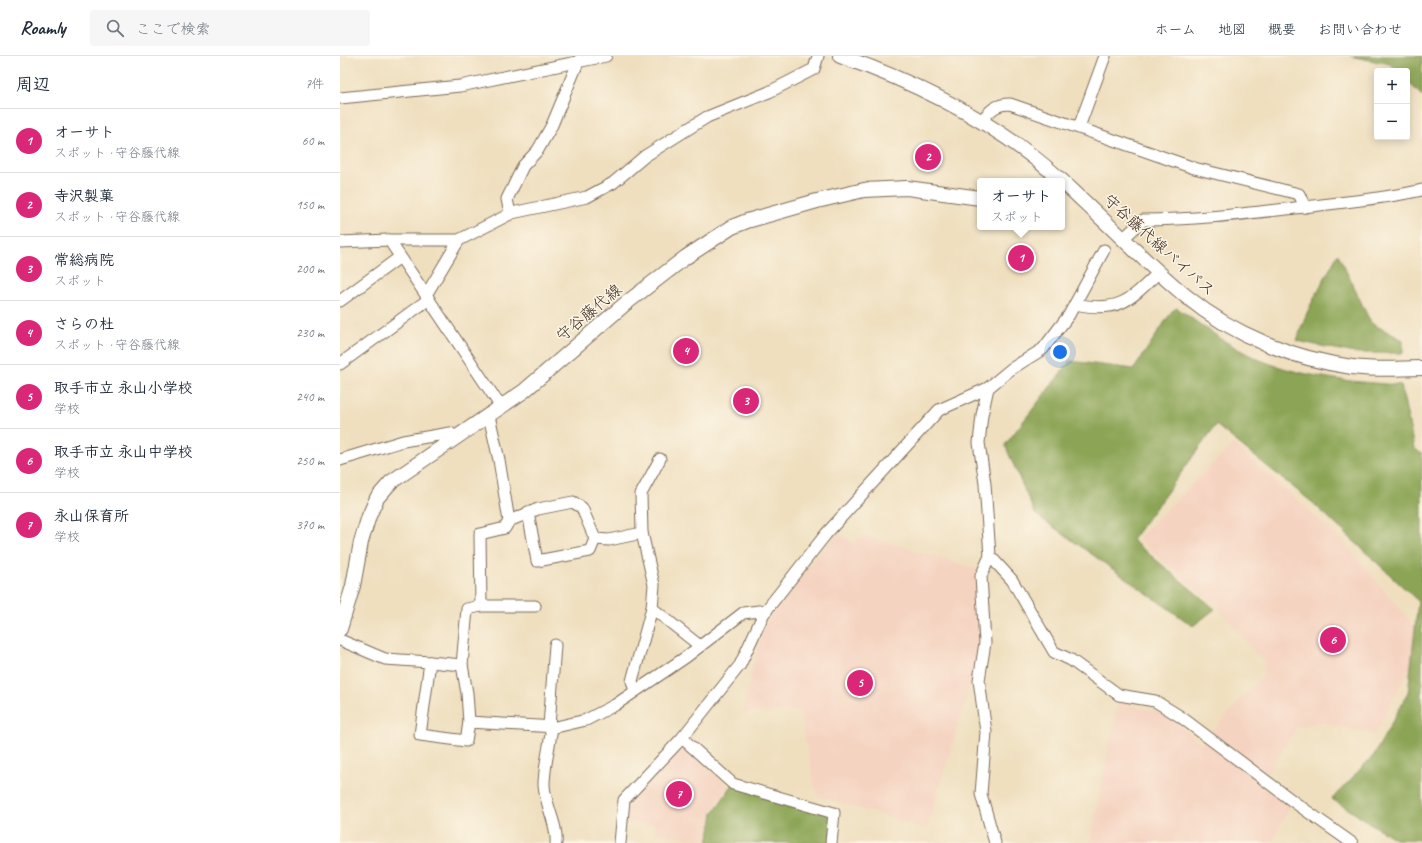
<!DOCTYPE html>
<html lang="ja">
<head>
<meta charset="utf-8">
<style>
	:root { --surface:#fff; --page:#f6f6f7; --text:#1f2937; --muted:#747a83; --line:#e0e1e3; --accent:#db2777 }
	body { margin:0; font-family:Caveat,"Klee One",sans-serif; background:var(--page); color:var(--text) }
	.controls { position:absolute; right:12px; top:12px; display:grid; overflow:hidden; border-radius:4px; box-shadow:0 2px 10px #0003 }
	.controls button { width:36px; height:36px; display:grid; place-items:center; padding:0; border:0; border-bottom:1px solid var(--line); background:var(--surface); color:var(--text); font:20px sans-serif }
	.you { position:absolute; left:720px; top:296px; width:14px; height:14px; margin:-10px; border:3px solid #fff; border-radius:50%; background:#1a73e8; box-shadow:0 0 0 6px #1a73e833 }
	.badge { display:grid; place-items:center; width:26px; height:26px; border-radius:50%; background:var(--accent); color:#fff; font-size:13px; font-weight:700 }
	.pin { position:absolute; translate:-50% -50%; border:2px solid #fff; box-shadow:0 1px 4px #0006 }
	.popup { position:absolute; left:637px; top:122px; width:88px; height:52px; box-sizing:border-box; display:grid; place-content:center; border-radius:4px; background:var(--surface); filter:drop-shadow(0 1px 3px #0005); font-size:13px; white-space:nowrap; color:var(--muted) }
	.popup b { font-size:15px; color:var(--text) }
	.popup::after { content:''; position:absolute; left:50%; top:100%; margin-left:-8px; border:8px solid transparent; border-top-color:var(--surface) }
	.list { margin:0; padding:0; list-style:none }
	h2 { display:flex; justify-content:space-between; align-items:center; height:52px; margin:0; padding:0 16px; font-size:17px }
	h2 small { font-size:13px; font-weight:400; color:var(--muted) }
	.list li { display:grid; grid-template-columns:26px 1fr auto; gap:12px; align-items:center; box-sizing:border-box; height:64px; padding:0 16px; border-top:1px solid var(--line) }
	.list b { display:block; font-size:15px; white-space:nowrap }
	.list p { margin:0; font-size:13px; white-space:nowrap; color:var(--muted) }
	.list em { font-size:13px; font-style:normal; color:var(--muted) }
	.icon { flex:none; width:22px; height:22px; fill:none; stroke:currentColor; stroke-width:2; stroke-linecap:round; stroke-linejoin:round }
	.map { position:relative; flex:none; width:1082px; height:787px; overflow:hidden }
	header { display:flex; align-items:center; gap:24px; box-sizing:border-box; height:56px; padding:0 20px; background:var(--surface); border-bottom:1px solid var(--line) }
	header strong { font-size:19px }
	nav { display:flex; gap:22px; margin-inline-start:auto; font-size:14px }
	.search { width:280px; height:36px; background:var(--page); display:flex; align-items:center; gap:10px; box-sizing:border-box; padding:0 14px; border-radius:4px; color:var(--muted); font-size:15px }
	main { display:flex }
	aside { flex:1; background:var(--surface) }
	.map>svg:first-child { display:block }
	.built { fill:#f5d3c1 }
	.forest { fill:#8ba455; stroke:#63673a }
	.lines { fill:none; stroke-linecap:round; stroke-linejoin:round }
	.minor-casing { stroke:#7a6956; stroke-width:13 }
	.major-casing { stroke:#7a6956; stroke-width:16 }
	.minor { stroke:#fff; stroke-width:11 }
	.major { stroke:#fff; stroke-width:14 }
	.labels { text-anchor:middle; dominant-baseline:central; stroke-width:3; stroke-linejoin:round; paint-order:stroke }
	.street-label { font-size:16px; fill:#3b2a1e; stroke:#fcf5e5 }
</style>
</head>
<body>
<header>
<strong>Roamly</strong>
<div class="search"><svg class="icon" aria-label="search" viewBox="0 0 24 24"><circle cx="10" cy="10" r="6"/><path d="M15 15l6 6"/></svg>ここで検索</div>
<nav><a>ホーム</a><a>地図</a><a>概要</a><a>お問い合わせ</a></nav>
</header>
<main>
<aside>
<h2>周辺<small>7件</small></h2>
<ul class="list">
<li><span class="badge">1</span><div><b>オーサト</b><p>スポット · 守谷藤代線</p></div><em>60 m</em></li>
<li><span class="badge">2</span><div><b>寺沢製菓</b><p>スポット · 守谷藤代線</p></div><em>150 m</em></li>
<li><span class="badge">3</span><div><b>常総病院</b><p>スポット</p></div><em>200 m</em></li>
<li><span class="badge">4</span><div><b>さらの杜</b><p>スポット · 守谷藤代線</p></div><em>230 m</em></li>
<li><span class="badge">5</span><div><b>取手市立 永山小学校</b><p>学校</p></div><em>240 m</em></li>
<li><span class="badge">6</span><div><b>取手市立 永山中学校</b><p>学校</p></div><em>250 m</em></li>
<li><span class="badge">7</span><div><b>永山保育所</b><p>学校</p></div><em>370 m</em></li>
</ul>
</aside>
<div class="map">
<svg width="1082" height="787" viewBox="0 0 1082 787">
	<rect width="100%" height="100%" fill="#fcf5e5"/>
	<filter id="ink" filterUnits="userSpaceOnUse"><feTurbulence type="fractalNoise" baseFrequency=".025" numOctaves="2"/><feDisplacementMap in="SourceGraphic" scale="8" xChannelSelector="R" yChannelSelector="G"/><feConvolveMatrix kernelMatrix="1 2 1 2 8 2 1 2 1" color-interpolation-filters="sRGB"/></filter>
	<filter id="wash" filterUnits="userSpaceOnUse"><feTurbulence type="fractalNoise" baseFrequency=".012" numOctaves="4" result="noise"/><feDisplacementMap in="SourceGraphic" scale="16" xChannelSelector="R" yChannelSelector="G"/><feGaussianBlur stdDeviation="0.9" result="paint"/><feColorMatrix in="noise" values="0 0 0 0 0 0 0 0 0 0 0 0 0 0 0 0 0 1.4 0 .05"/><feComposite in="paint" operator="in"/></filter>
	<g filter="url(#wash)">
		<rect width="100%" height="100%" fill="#efdfbf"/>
		<!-- built -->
		<g class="built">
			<polygon points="893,388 1001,483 1082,579 1082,588 1035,678 978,666 957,672 919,729 950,750 932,787 750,787 778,646 826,658 861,688 923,619 924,607 878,552 797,483"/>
			<polygon points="498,477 513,487 523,479 637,513 635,526 640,562 639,598 587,773 477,740 459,655 403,656 421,577 441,540"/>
			<polygon points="342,690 388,730 372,755 366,785 316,777 315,768 285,768 288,747"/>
		</g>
		<!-- forest -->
		<g class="forest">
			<polygon points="1010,0 1082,0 1082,40 1067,25 1067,15 1057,15 1050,8"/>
			<path d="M998,198L1031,267L1063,284V297H1015L957,285C965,254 983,226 998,198Z"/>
			<path d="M837,252C864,271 890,291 920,304C965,322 1014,326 1061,329L1074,392L1082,398V784L1055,783L992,743L1034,699L1068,637L1078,545L973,447L876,369L792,484L875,553L853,570L695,458L665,389L730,305L794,313L832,255Z"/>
			<polygon points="393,728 494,757 491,787 368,787 373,757"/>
		</g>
	</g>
	<g filter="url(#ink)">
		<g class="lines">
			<!-- minor casing -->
			<g class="minor-casing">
				<g id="minor">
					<polyline points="0,42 120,30 266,0"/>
					<path d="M641,65C650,55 655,48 670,48L854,112L959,138L965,151"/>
					<polyline points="739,71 765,0"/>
					<polyline points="170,158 167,143 173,131 183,110 198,94 212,69 239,4"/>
					<path d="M783,183L803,164C857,164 911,157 964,151C1004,146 1043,143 1082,134"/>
					<polyline points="49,184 119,184 172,157 247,141 273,127 305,100 367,61 429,36 474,13 478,0"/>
					<polyline points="0,186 49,184 161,351"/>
					<polyline points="86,239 119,184"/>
					<polyline points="0,245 60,201"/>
					<path d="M735,248C779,257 789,245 819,216"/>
					<polyline points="0,308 89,243"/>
					<polyline points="0,404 63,385 110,377 117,382"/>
					<polyline points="188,456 197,505 250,495 255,483"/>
					<polyline points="169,465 198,453 233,446 242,452 255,483 269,484 302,477"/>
					<polyline points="650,500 672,524 714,596 731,604 779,639 815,645 841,661 954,746 1012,787"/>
					<polyline points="141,550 195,550"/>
					<polyline points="312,552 314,529 302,477 301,438 320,403"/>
					<polyline points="0,584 45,603 90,606 80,679 126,685 129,666 216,671 246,664 275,649 346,601 403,557 427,554"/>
					<polyline points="90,606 122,609 127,553 141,550 140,478 165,472 169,465 159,404 149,360"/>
					<polyline points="122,609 127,637 129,666"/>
					<polyline points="295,635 292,625 312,552 360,590"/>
					<polyline points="209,670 215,589"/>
					<path d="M212,670C210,689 204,710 204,729C205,749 218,769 216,787"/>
					<polyline points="280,787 284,744 342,682"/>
					<polyline points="491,787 494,757 393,728 342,682 400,609 424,557 486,478 599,354 648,332"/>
					<polyline points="655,787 641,738 646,676 639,624 645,587 641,520 650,500 645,428 639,387 642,359 648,332 671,313 703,293 729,259 764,194"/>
				</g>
			</g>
			<!-- major casing -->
			<g class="major-casing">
				<g id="major">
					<path d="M500,0C580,28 658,67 722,125"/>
					<path d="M722,125C764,163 803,205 847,241C893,279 954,303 1012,311C1035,314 1059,313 1082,312"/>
					<polyline points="0,573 13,530 21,486 29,460 37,442 51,426 184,335 285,248 346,201 392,171 407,165 477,145 524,134 567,132 640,142"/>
				</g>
			</g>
			<!-- minor -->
			<use href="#minor" class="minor"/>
			<!-- major -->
			<use href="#major" class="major"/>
		</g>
	</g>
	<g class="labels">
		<!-- street labels -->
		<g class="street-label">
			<text transform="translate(819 189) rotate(42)">守谷藤代線バイパス</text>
			<text transform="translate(249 257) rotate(-40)">守谷藤代線</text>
		</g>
	</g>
</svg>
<div class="controls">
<button>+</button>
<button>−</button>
</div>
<div class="you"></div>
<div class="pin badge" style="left:681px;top:202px">1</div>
<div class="popup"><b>オーサト</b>スポット</div>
<div class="pin badge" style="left:588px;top:101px">2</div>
<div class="pin badge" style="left:406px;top:345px">3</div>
<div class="pin badge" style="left:346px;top:295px">4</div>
<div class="pin badge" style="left:520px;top:627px">5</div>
<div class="pin badge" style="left:993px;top:584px">6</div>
<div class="pin badge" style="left:339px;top:738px">7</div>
</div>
</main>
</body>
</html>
